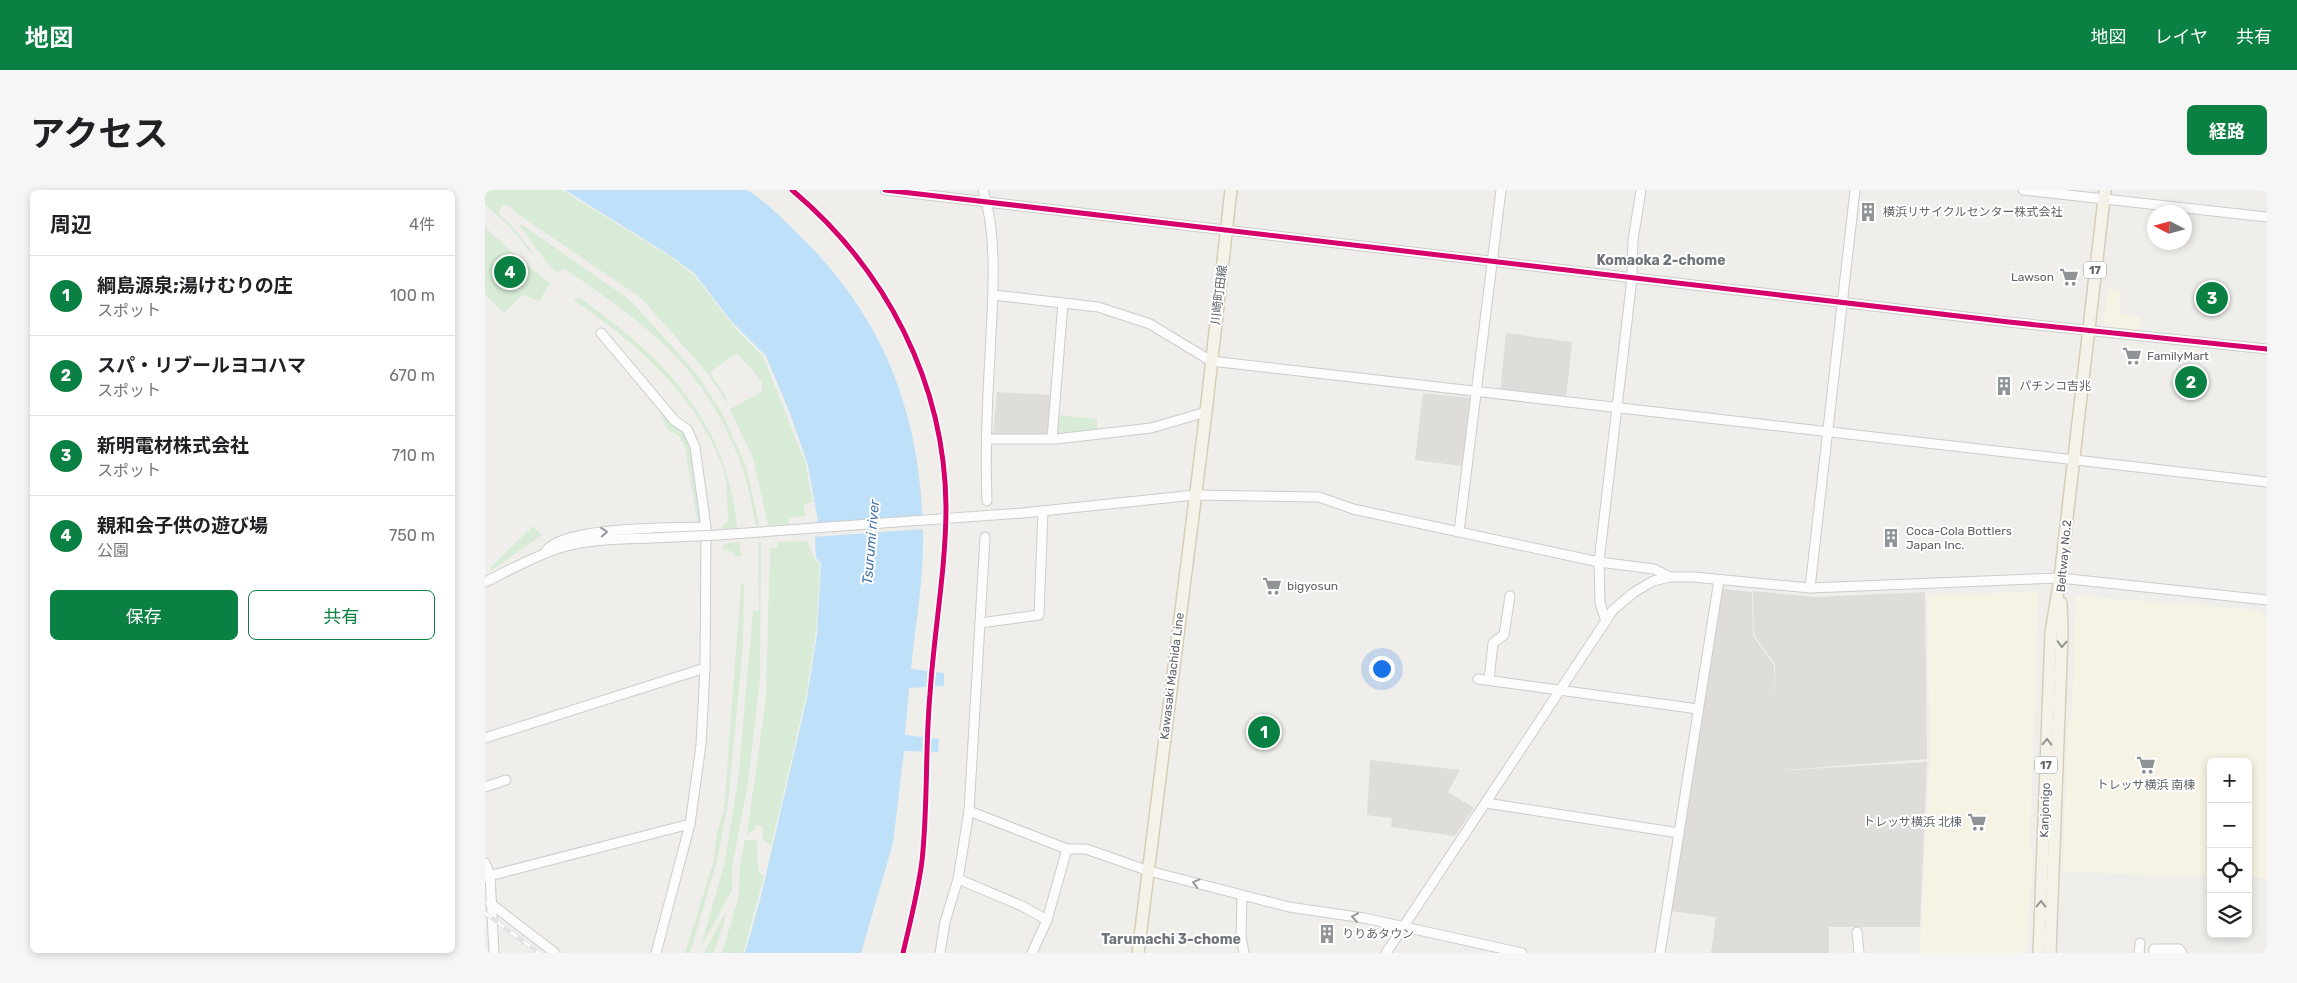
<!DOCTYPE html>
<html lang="ja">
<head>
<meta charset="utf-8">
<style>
	:root { --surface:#fff; --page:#f6f6f6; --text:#202124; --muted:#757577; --line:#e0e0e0; --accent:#0b8043 }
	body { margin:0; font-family:Rubik,"Noto Sans JP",sans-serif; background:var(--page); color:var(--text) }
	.controls { position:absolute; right:15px; bottom:15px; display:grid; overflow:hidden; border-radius:8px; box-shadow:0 2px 8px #0003 }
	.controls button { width:45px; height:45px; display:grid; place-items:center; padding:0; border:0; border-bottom:1px solid var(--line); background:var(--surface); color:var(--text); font:25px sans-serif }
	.compass { position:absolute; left:1662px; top:15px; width:45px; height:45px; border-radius:50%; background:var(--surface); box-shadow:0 2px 8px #0003; rotate:276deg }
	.you { position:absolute; left:896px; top:478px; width:18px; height:18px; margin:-12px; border:4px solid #fff; border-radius:50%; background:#1a73e8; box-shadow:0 0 0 8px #1a73e833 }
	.badge { display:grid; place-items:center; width:32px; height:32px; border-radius:50%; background:var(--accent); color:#fff; font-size:16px; font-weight:700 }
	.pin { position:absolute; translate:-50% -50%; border:2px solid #fff; box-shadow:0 1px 5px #0006 }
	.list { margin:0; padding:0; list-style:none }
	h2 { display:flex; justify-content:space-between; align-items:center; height:65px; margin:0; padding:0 20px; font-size:21px }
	h2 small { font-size:16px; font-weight:400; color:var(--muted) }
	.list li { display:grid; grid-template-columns:32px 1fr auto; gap:15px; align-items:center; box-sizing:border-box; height:80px; padding:0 20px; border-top:1px solid var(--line) }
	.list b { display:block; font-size:19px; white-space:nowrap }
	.list p { margin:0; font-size:16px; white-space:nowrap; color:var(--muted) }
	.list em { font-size:16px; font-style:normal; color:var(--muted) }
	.actions { display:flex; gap:10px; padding:15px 20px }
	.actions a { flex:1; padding:11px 0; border:1px solid var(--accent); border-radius:8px; text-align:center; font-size:18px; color:var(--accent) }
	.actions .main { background:var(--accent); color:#fff }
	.icon { flex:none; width:28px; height:28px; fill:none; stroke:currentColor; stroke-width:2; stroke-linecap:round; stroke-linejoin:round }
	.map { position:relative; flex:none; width:1782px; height:763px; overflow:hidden; border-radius:8px }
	header { display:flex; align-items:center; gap:30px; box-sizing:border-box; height:70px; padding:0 25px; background:var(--accent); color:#fff }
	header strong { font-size:24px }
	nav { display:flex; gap:28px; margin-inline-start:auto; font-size:18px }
	.intro { display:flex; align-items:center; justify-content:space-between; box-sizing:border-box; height:120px; padding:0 30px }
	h1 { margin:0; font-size:35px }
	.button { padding:12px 22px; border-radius:8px; background:var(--accent); color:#fff; font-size:18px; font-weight:700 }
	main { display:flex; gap:30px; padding:0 30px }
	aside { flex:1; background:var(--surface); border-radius:8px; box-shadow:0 2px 8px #0003 }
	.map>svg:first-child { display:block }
	.commercial { fill:#f7f3e4 }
	.industrial { fill:#dfddda }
	.green { fill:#d8ebd6 }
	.water { fill:#bfe0f9 }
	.pier { fill:#efeeea }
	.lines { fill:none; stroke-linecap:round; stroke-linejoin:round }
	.minor-casing { stroke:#cbcccc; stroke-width:11 }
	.major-casing { stroke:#d7ceb8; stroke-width:14 }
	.minor { stroke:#fdfcfc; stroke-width:9 }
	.major { stroke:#f4f2e9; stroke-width:11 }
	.rail-casing { stroke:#e4e4e4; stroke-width:4.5 }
	.rail { stroke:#fff; stroke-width:2.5; stroke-dasharray:8; stroke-linecap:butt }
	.minor-bridge-casing { stroke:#cbcccc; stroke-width:11; stroke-linecap:butt }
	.minor-bridge { stroke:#fdfcfc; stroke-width:9 }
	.cycleway-casing { stroke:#fff; stroke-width:8 }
	.cycleway { stroke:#d6006c; stroke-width:5 }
	.oneway { stroke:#96999c }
	.oneway2 { stroke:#939595 }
	.labels { text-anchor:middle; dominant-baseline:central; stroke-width:4; stroke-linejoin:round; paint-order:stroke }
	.shield { fill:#fff; stroke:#8f9295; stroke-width:1 }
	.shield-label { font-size:11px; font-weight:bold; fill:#5f6368 }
	.poi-label { font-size:12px; fill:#5f6368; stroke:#fff; text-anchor:start }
	.street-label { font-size:12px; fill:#5f6368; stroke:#fff }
	.neighbourhood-label { font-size:14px; font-weight:bold; fill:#70757a; stroke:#fff }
	.water-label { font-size:14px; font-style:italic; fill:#4174aa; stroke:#fff }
</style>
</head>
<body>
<header>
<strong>地図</strong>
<nav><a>地図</a><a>レイヤ</a><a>共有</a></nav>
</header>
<div class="intro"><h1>アクセス</h1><a class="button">経路</a></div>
<main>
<aside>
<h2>周辺<small>4件</small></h2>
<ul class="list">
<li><span class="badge">1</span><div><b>綱島源泉;湯けむりの庄</b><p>スポット</p></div><em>100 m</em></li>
<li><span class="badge">2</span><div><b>スパ・リブールヨコハマ</b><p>スポット</p></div><em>670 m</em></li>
<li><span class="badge">3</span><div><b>新明電材株式会社</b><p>スポット</p></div><em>710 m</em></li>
<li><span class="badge">4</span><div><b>親和会子供の遊び場</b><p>公園</p></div><em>750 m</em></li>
</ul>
<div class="actions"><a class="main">保存</a><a>共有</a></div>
</aside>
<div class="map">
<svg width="1782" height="763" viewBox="0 0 1782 763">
	<rect width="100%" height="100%" fill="#efeeea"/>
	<!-- commercial -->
	<g class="commercial">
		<polygon points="1623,98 1636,100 1634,123 1655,127 1654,140 1618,136"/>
		<polygon points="1553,402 1545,650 1548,670 1541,763 1435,763 1445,559 1442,405"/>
		<polygon points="1591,406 1772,420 1782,430 1782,688 1763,687 1763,572 1726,572 1726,686 1578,682 1582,543 1587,521"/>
	</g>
	<!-- industrial -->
	<g class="industrial">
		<polygon points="1021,143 1087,152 1081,209 1015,202"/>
		<polygon points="512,202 567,205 564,246 508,245"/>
		<polygon points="938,203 985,208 978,276 930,270"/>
		<polygon points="1238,399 1267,402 1268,446 1289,475 1289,510 1290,474 1269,445 1268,401 1330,407 1440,402 1442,569 1288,581 1442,572 1435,737 1344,737 1344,763 1226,763 1231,727 1186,721"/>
		<polygon points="885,570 975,580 963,602 989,618 970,646 906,637 907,628 882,625"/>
	</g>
	<!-- green -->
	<g class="green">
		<polygon points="0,0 77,0 184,66 209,85 248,136 278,166 320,272 328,312 319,314 320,326 303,328 304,334 283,335 268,268 245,219 276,202 278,193 252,163 225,182 240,206 243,215 222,182 156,108 30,22 25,16 19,15 15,18 14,24 26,35 49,64 45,62 24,36 0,14"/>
		<path d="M36,34L145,110L211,183L237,223L261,276L274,335L271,336C267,317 264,296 257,277C241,231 212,183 175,151C146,124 113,102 82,80L78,79L72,82L66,78L35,36Z"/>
		<polygon points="0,37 35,70 65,93 54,111 37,105 19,123 0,104"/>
		<path d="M95,108C178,167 243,231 252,338L237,339V336L243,331C242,315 243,294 238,278C212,205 150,151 88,110Z"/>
		<polygon points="163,204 199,243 206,257 217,329 210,335 212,330 200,257 194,246 183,240 176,224"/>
		<polygon points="572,225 612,229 612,240 569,246"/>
		<polygon points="48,336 57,345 7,380 5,378"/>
		<polygon points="322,351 329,368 335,374 331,441 321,506 286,656 277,648 278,636 271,635 270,640 262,644 281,508 285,358 292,357 293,352"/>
		<polygon points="254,352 256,366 250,367 248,362 237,359 239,354"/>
		<polygon points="273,352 276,352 275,489 263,592 247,678 247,700 216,757 239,675 253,591 268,421 274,420"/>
		<polygon points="259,393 258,455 243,613 232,671 205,763 200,763 229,670 232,642 239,620 256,394"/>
		<polygon points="260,650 272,650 273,682 279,686 258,763 237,763 253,709 255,676"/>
		<polygon points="240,723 242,723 229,763 219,763"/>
	</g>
	<!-- water -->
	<path class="water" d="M80,0C125,0 171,0 216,0C227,0 251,0 261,0C274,4 312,43 323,54C405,137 438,237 438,352C438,392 430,438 426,479L459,483V496L424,498L420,545L454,549L453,562L419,561L408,653L376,763H260L275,710L322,508L332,444L336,373L331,368L329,333L333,331L323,275L304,221L281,166L246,131L210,84L186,66Z"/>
	<!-- pier -->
	<g class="pier">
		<polygon points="440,325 440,339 327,347 326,333"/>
		<polygon points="443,479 451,480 449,499 441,500"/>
		<polygon points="438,545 446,545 445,564 437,564"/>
	</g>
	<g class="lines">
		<!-- minor casing -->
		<g class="minor-casing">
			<g id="minor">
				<polyline points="400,0 1524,132 1782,159"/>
				<path d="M498,0C514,50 507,114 505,166C502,215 500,262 502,311"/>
				<polyline points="1538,0 1782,27"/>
				<polyline points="508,105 613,117 665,134 726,171 1782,292"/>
				<polyline points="116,143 190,231 202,239 210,257 221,337 220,478 216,555 205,634 171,763"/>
				<polyline points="502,249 571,249 666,238 721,222"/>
				<polyline points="567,249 578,113"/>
				<polyline points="974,342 1016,0"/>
				<polyline points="233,345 538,323 710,305 834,307 868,319 1114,372 1169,379 1185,387"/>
				<path d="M61,361C78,336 190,338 221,337"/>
				<path d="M0,392C25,380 51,365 78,357C106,349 136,349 166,348"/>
				<polyline points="1325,398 1370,0"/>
				<polyline points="1121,431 1115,413 1114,372 1147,88 1148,50 1156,0"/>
				<polyline points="495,433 554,425 558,321"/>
				<polyline points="993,489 1213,519"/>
				<polyline points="1004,490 1008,453 1019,445 1025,406"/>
				<polyline points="0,548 220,478"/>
				<polyline points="0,597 21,590"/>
				<polyline points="1001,613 1194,643"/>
				<polyline points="484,621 582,659 601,659 664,681 804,717 879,728 1037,763"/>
				<polyline points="0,673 5,685 9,763"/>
				<polyline points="0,687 205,634"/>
				<polyline points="473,689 537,716 562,730"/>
				<polyline points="757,705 756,746 759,763"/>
				<polyline points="5,713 70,763"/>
				<polyline points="1372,742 1374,763"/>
				<polyline points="455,763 460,732 473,689 484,621 500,347"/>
				<polyline points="547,763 562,730 582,659"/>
				<polyline points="901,763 1128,420 1148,403 1168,391 1185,387 1209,387 1325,398 1575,388 1782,410"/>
				<polyline points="1175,763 1234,390"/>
				<polyline points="1654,763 1655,753"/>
				<polyline points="1669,763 1669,759 1694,759 1697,763"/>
			</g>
		</g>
		<!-- major casing -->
		<g class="major-casing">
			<g id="major">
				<polyline points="653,763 721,222 746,0"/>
				<polyline points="1554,763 1566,443 1575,388 1620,0"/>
				<polyline points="1565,763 1577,443 1576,413"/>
			</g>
		</g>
		<!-- minor -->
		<use href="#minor" class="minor"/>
		<!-- major -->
		<use href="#major" class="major"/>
		<!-- rail casing -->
		<g class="rail-casing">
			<polyline id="rail" points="0,723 54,763"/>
		</g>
		<!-- rail -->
		<use href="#rail" class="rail"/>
		<!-- minor-bridge casing -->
		<g class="minor-bridge-casing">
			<polyline id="minor-bridge" points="166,348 233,345"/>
		</g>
		<!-- minor-bridge -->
		<use href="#minor-bridge" class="minor-bridge"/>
		<!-- cycleway casing -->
		<g class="cycleway-casing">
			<g id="cycleway">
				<path d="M307,0C401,79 460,193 461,317C461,379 449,441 445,504C440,559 443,616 437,671C433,702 425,733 418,763"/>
				<polyline points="400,0 1524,132 1782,159"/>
			</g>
		</g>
		<!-- cycleway -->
		<use href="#cycleway" class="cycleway"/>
	</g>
	<!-- one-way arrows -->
	<defs><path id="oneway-chevron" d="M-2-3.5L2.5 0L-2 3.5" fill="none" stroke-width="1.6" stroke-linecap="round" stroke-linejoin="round" transform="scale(1.25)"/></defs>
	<g class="oneway">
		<use href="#oneway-chevron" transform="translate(119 342) rotate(-4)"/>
		<use href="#oneway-chevron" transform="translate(711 693) rotate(-165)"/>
		<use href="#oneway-chevron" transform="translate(870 727) rotate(-172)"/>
	</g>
	<g class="oneway2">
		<use href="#oneway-chevron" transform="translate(1577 454) rotate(92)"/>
		<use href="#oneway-chevron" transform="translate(1562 552) rotate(-88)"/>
		<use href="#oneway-chevron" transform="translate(1556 714) rotate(-88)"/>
	</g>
	<!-- icons -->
	<defs>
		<g id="building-bare" transform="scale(1.5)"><path d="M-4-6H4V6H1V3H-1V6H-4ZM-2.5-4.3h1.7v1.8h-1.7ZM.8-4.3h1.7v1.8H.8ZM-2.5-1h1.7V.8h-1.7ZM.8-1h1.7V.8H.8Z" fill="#919496" stroke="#fff" stroke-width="2.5" paint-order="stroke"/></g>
		<g id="supermarket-bare" transform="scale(1.5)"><path d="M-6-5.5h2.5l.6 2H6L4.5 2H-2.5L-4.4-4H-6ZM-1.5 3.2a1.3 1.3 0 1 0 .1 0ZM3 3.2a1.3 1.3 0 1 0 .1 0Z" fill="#919496" stroke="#fff" stroke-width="2.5" paint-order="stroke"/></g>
	</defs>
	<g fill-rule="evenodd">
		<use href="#building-bare" x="1383" y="22"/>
		<use href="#supermarket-bare" x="1584" y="87"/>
		<use href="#supermarket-bare" x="1647" y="166"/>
		<use href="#building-bare" x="1519" y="196"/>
		<use href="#building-bare" x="1406" y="348"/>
		<use href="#supermarket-bare" x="787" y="396"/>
		<use href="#supermarket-bare" x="1661" y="575"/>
		<use href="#supermarket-bare" x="1492" y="632"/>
		<use href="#building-bare" x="842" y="744"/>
	</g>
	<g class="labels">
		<!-- shield labels -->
		<g class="shield">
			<rect x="1599" y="71.5" width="22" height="17" rx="4"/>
			<rect x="1550" y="566.5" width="22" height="17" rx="4"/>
		</g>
		<g class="shield-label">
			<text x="1610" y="80">17</text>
			<text x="1561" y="575">17</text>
		</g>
		<!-- poi labels -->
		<g class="poi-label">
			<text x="1398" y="22">横浜リサイクルセンター株式会社</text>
			<text x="1569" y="87" text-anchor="end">Lawson</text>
			<text x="1662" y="166">FamilyMart</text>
			<text x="1534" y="196">パチンコ吉兆</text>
			<text x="1421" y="341">Coca-Cola Bottlers<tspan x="1421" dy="14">Japan Inc.</tspan></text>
			<text x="802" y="396">bigyosun</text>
			<text x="1661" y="595" text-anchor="middle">トレッサ横浜 南棟</text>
			<text x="1477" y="632" text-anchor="end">トレッサ横浜 北棟</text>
			<text x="857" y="744">りりあタウン</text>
		</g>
		<!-- street labels -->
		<g class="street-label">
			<text transform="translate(734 105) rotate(-83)">川崎町田線</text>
			<text transform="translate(1579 366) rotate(-85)">Beltway No.2</text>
			<text transform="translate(687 486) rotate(-83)">Kawasaki Machida Line</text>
			<text transform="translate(1560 620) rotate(-88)">Kanjonigo</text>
		</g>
		<!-- neighbourhood labels -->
		<g class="neighbourhood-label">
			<text x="1176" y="70">Komaoka 2-chome</text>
			<text x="686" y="749">Tarumachi 3-chome</text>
		</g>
		<!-- water labels -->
		<g class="water-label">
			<text transform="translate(386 352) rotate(-85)">Tsurumi river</text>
		</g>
	</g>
</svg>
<div class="controls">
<button>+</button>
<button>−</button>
<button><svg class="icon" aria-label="locate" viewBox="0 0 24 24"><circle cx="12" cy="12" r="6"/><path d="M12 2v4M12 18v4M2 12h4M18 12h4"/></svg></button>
<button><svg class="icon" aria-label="layers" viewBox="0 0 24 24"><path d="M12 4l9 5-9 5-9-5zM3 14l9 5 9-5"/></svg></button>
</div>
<svg class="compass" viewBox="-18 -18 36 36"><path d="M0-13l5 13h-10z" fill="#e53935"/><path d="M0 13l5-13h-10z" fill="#757577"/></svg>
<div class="you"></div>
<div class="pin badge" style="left:779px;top:542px">1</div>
<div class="pin badge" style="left:1706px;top:192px">2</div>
<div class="pin badge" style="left:1727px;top:108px">3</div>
<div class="pin badge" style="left:25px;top:82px">4</div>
</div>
</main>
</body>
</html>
